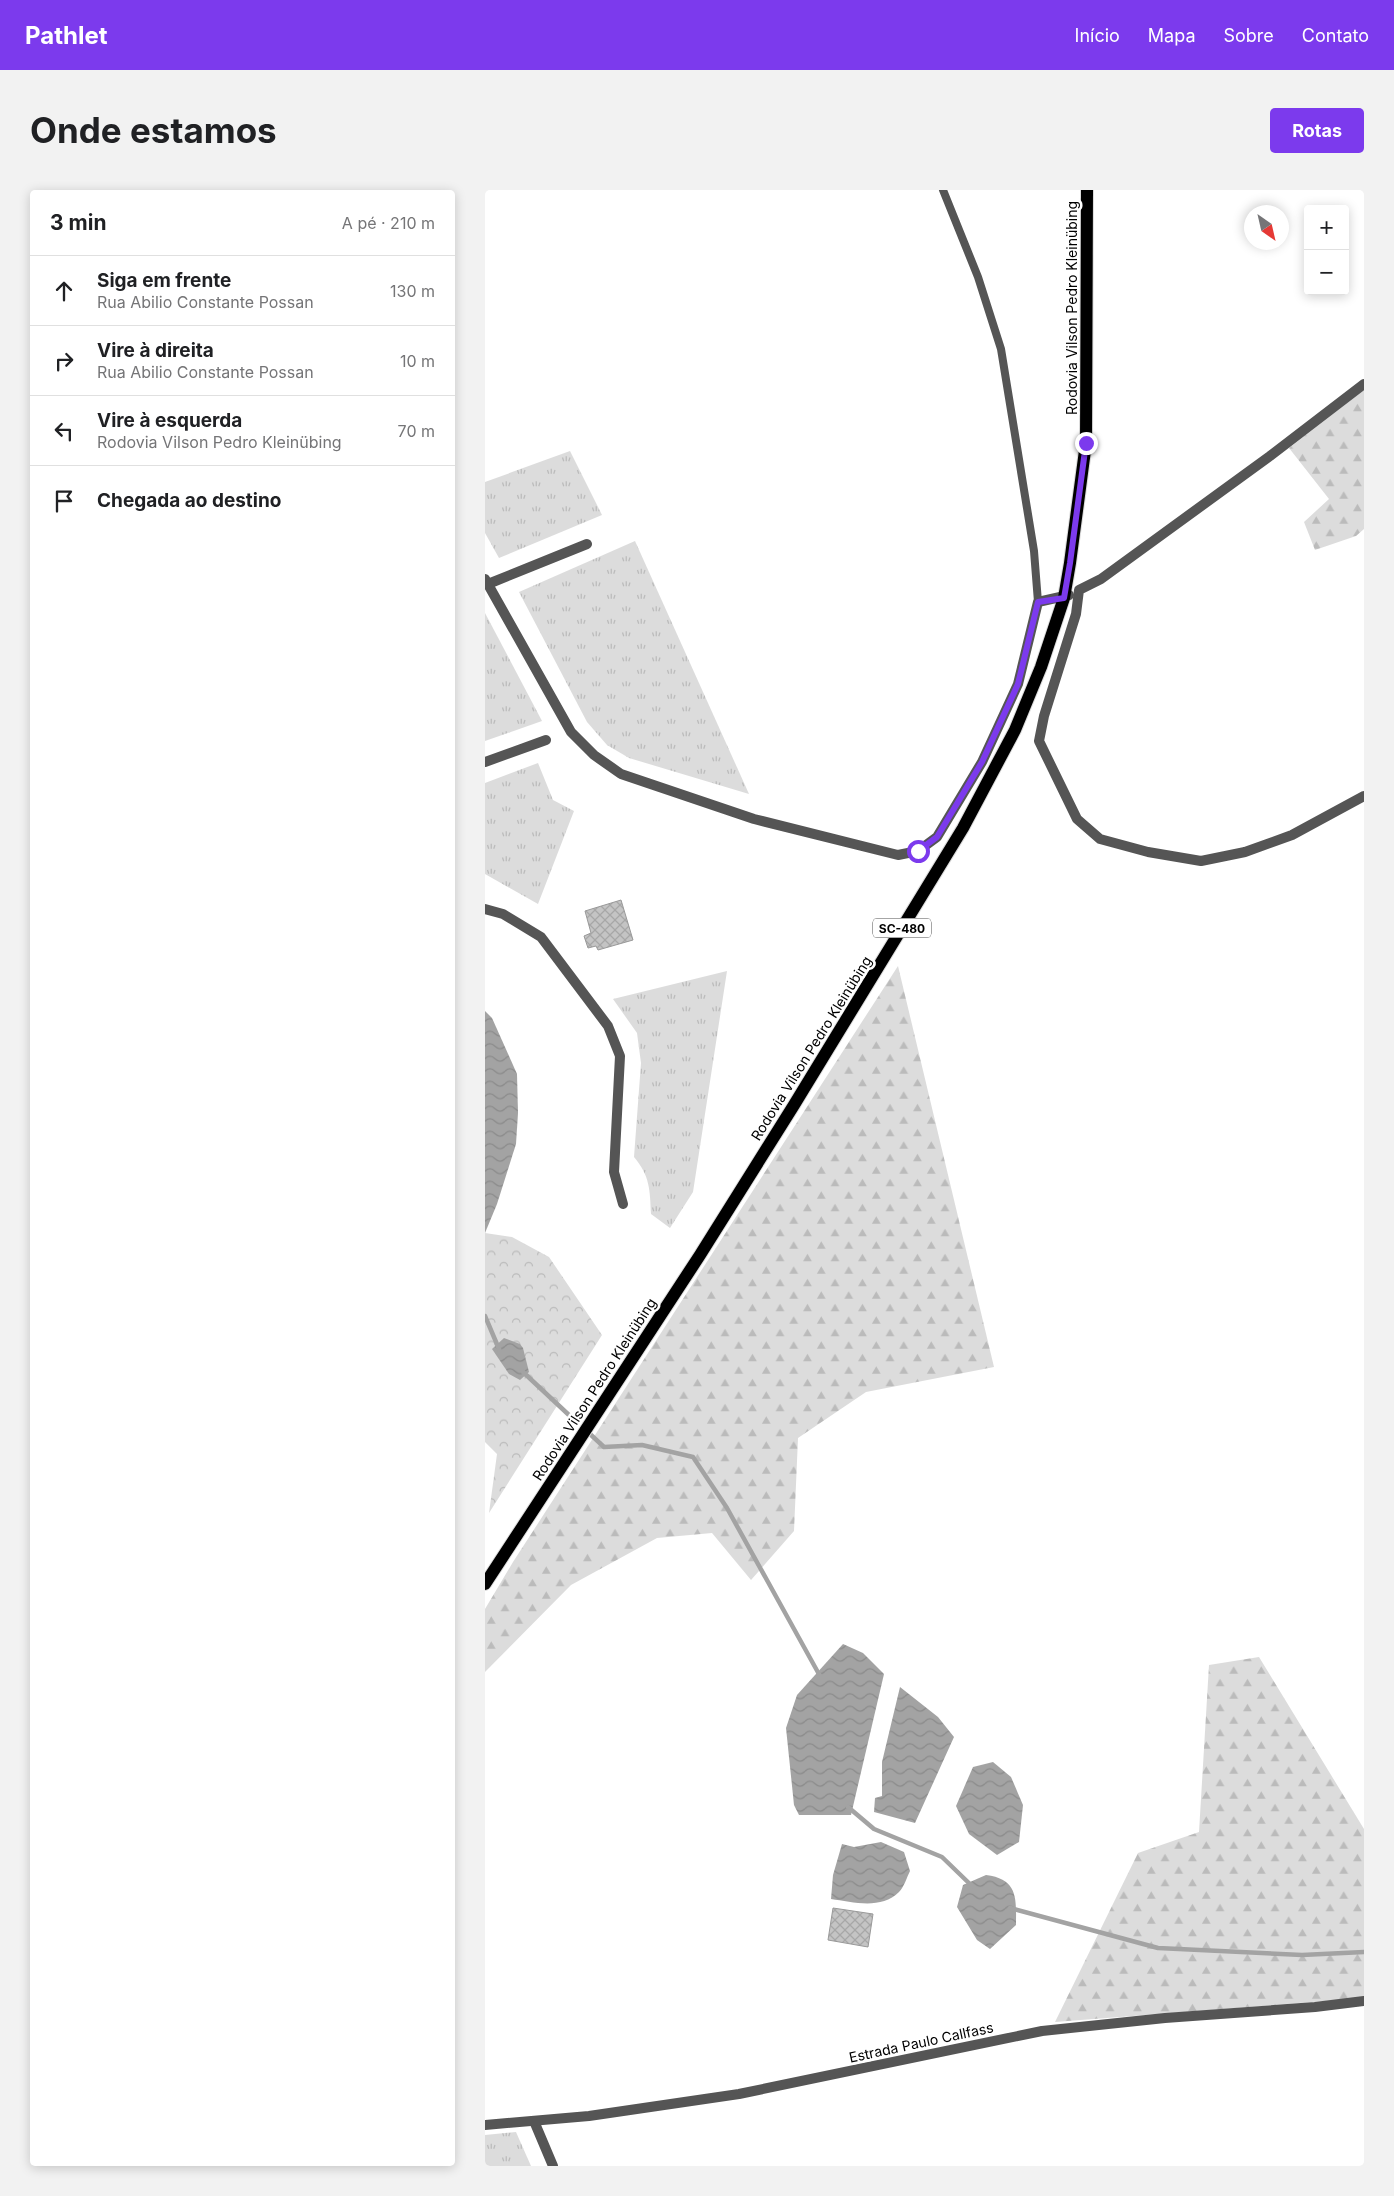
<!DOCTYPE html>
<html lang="pt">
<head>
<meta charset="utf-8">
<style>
	:root { --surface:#fff; --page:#f2f2f2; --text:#202124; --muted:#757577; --line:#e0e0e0; --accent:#7c3aed }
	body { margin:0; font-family:Inter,sans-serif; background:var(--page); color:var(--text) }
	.controls { position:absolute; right:15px; top:15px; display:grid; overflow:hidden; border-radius:5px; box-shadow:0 2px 12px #0003 }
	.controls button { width:45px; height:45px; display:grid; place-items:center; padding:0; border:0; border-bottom:1px solid var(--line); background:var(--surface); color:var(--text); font:25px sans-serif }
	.compass { position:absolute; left:759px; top:15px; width:45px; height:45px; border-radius:50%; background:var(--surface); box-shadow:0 2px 12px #0003; rotate:146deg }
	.stop { position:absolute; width:15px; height:15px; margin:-11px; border:4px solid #7c3aed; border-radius:50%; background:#fff }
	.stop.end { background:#7c3aed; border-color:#fff; box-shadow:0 1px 5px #0008 }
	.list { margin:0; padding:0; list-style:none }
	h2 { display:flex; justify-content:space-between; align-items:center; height:65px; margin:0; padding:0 20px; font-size:21px }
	h2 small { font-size:16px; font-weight:400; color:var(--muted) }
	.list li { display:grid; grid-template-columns:32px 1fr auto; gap:15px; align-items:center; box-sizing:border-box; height:70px; padding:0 20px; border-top:1px solid var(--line) }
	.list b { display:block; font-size:19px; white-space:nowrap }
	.list p { margin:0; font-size:16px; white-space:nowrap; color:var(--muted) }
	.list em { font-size:16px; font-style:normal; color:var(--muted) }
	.icon { flex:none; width:28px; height:28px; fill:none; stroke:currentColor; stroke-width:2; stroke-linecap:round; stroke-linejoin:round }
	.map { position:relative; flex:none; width:879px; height:1976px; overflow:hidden; border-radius:5px }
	header { display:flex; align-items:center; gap:30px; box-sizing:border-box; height:70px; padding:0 25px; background:var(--accent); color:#fff }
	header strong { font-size:24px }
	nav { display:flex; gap:28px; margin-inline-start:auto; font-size:18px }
	.intro { display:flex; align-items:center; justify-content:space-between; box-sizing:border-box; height:120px; padding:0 30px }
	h1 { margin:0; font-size:35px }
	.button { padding:12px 22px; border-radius:5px; background:var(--accent); color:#fff; font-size:18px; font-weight:700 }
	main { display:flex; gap:30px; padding:0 30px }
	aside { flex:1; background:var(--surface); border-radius:5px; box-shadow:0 2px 12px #0003 }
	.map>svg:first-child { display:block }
	.grass { fill:url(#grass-tufts) }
	.forest { fill:url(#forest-firs) }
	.park { fill:url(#park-crowns) }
	.water { fill:url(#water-waves) }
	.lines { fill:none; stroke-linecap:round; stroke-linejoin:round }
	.stream { stroke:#a3a3a3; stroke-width:4.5 }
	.building { fill:url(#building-cross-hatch); stroke:#999 }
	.primary-casing { stroke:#dbdbdb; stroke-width:14 }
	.service { stroke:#555; stroke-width:8 }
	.minor { stroke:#555; stroke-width:10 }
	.tertiary { stroke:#555; stroke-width:10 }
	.primary { stroke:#000; stroke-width:12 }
	.route { stroke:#7c3aed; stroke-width:6 }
	.labels { text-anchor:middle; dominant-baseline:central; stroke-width:5; stroke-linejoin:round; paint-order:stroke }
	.shield { fill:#fff; stroke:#4c4c4c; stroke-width:1 }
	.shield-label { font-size:12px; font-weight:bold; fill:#000 }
	.street-label { font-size:14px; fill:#000; stroke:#fff }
</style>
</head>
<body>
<header>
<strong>Pathlet</strong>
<nav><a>Início</a><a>Mapa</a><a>Sobre</a><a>Contato</a></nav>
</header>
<div class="intro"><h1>Onde estamos</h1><a class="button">Rotas</a></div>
<main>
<aside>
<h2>3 min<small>A pé · 210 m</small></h2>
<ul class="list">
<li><svg class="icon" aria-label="ahead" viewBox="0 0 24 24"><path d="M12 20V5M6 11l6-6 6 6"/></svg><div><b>Siga em frente</b><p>Rua Abilio Constante Possan</p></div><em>130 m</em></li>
<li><svg class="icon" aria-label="right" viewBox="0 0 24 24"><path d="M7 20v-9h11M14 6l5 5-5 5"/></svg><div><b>Vire à direita</b><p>Rua Abilio Constante Possan</p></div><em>10 m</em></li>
<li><svg class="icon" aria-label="left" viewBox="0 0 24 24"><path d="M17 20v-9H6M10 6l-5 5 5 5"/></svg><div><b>Vire à esquerda</b><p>Rodovia Vilson Pedro Kleinübing</p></div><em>70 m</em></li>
<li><svg class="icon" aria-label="arrive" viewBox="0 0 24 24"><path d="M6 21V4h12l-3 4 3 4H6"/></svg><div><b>Chegada ao destino</b></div></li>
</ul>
</aside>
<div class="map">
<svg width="879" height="1976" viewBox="0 0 879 1976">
	<defs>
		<pattern id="grass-tufts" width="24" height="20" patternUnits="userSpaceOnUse" patternTransform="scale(1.25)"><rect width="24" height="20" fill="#dcdcdc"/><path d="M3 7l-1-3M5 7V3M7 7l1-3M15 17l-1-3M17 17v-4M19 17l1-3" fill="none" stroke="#bbb"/></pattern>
		<pattern id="forest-firs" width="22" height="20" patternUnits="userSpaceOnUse" patternTransform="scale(1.25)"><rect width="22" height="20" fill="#dcdcdc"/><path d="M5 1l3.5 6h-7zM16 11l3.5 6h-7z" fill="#bbb"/></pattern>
		<pattern id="park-crowns" width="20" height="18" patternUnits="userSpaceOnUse" patternTransform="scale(1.25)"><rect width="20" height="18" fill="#dcdcdc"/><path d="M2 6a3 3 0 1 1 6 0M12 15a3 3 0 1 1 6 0" fill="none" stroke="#bbb"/></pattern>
		<pattern id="water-waves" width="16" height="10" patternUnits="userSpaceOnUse" patternTransform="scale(1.25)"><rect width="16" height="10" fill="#a3a3a3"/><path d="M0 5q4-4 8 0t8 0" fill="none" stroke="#8b8b8b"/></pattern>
		<pattern id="building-cross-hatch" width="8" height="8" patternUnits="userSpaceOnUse" patternTransform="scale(1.25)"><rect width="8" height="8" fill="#c4c4c4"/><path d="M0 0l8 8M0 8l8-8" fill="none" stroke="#a7a7a7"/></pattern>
	</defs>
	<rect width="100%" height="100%" fill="#fff"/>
	<!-- grass -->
	<g class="grass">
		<polygon points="85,261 117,325 14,368 0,343 0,292"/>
		<polygon points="150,351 264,604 144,568 122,555 102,532 34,402"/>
		<polygon points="0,423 57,531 0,551"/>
		<polygon points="53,573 68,610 89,621 53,714 0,684 0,593"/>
		<path d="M242,781L208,1002L185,1038L166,1024C165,1000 165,986 149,967L156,873L152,843L128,809Z"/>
		<polygon points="31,1942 46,1976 0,1976 0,1945"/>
	</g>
	<!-- forest -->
	<g class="forest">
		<polygon points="879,200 879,339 871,346 830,360 819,332 844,309 804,258"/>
		<polygon points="413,776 509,1177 381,1202 313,1248 309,1341 266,1390 227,1343 172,1348 86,1395 0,1482 0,1419 28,1372"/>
		<polygon points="774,1467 879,1639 879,1808 570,1832 653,1663 714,1642 724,1475"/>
	</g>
	<!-- park -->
	<polygon class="park" points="0,1043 27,1047 64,1067 117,1145 4,1323 12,1264 0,1252"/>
	<!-- water -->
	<g class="water">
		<polygon points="0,821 7,828 32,884 33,923 31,954 12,1014 0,1043"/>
		<polygon points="19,1148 35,1154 38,1158 44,1182 35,1190 24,1184 7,1159"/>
		<polygon points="358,1454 378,1463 399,1484 366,1625 314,1625 309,1615 301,1538 312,1505"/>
		<polygon points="415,1497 453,1527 469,1547 430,1633 389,1622 390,1608 397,1606 397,1572"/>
		<polygon points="508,1572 526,1587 538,1615 534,1652 512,1665 484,1644 471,1616 488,1577"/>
		<path d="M396,1652L419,1662L425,1681C422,1687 419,1697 414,1702C396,1720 368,1712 346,1709L348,1685L357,1654L369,1657Z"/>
		<path d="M501,1685C534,1689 531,1710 531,1735L505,1759L492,1750L472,1717L478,1695Z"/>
	</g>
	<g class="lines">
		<!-- stream -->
		<g class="stream">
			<polyline points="0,1126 14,1159"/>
			<polyline points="38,1182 85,1226"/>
			<polyline points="105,1244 119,1257 157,1255 208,1267 242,1318 335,1486"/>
			<polyline points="363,1617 389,1639 457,1667 487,1696"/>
			<polyline points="525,1718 673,1758 817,1765 879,1762"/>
		</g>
	</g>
	<!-- building -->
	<g class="building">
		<polygon points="136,710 148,750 113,760 111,756 103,758 99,746 106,743 100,721"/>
		<polygon points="348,1718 388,1724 383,1757 343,1750"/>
	</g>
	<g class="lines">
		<!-- primary casing -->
		<g class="primary-casing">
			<polyline id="primary" points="0,1394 215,1065 309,915 478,638 530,540 556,477 579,408 585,373 601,253 602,0"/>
		</g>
		<!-- service -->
		<polyline class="service" points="458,0 493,87 516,159 549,361 553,412"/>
		<!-- minor -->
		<g class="minor">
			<polyline points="879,194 785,266 616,389 594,400 591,424 559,526 554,551 592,629 615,649 663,662 716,671 760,662 807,645 879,606"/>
			<polyline points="0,389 86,542 109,565 136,584 269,629 413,665 433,661 452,647 497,572 533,494 553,412 584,405"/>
			<polyline points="3,394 102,354"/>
			<polyline points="0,572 61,550"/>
			<polyline points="0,719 18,724 56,747 123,836 135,866 129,982 138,1014"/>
			<polyline points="49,1931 68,1976"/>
		</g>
		<!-- tertiary -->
		<polyline class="tertiary" points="0,1935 104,1926 254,1904 557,1841 680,1828 830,1817 879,1811"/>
		<!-- primary -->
		<use href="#primary" class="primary"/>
	</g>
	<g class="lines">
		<!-- route -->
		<polyline class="route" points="433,661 452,647 497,572 533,494 553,412 579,408 585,373 601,253"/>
	</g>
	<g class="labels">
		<!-- shield labels -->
		<rect class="shield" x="388" y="728.5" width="58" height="19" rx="4"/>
		<g class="shield-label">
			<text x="417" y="738">SC-480</text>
		</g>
		<!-- street labels -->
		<g class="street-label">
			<text transform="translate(586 118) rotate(-90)">Rodovia Vilson Pedro Kleinübing</text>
			<text transform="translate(326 858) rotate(-58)">Rodovia Vilson Pedro Kleinübing</text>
			<text transform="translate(109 1199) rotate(-57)">Rodovia Vilson Pedro Kleinübing</text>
			<text transform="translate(436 1852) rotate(-12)">Estrada Paulo Callfass</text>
		</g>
	</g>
</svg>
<div class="controls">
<button>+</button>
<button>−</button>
</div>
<svg class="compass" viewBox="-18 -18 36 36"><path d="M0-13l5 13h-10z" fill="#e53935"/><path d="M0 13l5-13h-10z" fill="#757577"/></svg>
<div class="stop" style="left:433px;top:661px"></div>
<div class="stop end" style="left:601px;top:253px"></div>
</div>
</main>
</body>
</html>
